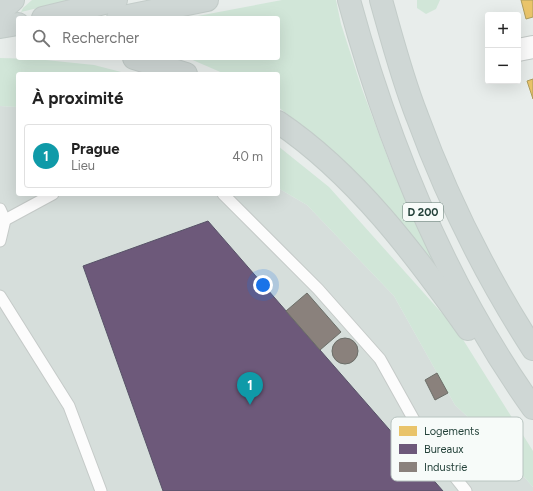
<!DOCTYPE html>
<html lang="fr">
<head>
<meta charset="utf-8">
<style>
	:root { --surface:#fff; --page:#f6f6f6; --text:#222; --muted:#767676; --line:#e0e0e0; --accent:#0f766e }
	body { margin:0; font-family:Figtree,sans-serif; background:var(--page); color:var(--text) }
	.controls { position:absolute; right:12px; top:12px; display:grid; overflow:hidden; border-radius:4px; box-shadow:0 4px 16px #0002 }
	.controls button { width:36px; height:36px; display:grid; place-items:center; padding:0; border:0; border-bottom:1px solid var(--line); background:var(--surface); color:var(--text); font:20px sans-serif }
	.you { position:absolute; left:263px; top:285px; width:14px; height:14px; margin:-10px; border:3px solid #fff; border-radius:50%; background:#1a73e8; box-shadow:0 0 0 6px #1a73e833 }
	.badge { display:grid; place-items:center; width:26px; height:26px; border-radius:50%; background:var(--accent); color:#fff; font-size:13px; font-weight:700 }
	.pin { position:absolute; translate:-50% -33px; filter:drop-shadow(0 1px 2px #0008) }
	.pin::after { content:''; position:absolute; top:21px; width:14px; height:12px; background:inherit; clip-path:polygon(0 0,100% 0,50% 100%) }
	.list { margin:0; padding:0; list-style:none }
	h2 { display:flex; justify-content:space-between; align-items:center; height:52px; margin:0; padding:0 16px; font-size:17px }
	h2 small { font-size:13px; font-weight:400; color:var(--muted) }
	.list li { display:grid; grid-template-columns:26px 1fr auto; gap:12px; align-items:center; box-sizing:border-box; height:64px; margin:0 8px 8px; padding:0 8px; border:1px solid var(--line); border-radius:4px }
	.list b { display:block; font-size:15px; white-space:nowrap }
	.list p { margin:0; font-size:13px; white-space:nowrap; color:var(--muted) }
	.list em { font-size:13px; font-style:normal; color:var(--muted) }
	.icon { flex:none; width:22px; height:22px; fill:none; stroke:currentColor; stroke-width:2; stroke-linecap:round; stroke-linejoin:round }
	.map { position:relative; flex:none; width:533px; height:491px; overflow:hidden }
	.search { position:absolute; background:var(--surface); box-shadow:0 4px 16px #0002; left:16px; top:16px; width:264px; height:44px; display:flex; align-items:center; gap:10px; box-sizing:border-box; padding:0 14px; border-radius:4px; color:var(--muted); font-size:15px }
	.panel { position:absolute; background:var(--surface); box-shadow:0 4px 16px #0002; left:16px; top:72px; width:264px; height:124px; border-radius:4px }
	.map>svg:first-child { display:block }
	.built { fill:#d6dedb }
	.green { fill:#d1e6d8 }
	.homes { fill:#e9c46a; stroke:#ae9d5c }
	.offices { fill:#6d597a; stroke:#575267 }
	.industry { fill:#8a817c; stroke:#6b6e68 }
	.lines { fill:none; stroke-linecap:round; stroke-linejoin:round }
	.service-casing { stroke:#c5cac8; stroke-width:13 }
	.minor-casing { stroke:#c5cac8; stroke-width:24 }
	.primary-casing { stroke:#c3ccc9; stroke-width:24 }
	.service { stroke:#fcfcfc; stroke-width:11 }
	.minor { stroke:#fcfcfc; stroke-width:22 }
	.primary { stroke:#cfd7d5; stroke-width:22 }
	.labels { text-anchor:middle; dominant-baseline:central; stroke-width:4; stroke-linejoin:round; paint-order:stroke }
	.shield { fill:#f7fbf9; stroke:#637a73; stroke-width:1 }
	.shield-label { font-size:11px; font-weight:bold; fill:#24423a }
	.key { fill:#f7fbf9; stroke:#b8c4c0; stroke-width:1 }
	.key-label { font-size:11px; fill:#24423a }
</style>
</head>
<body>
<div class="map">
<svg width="533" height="491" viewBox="0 0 533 491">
	<rect width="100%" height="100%" fill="#e8edeb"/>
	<!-- built -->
	<polygon class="built" points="0,106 18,107 18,194 278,194 278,188 307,205 394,296 455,405 487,435 533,487 533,491 0,491"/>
	<!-- green -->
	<g class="green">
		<polygon points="32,0 72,0 21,12 23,8"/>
		<polygon points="282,0 336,0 341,24 362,89 390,164 414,219 450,290 374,195 316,136 278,107 278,74 225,74 188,58 278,58 278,18 187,18"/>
		<polygon points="417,0 440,0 436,9 426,14 417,8"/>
		<polygon points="0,58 36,59 94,65 129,74 18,74 18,107 0,106"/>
		<polygon points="278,146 329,187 457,330 533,451 533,487 487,435 455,405 394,296 307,205 278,188"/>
	</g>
	<!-- homes -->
	<g class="homes">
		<polygon points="521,0 533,0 533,17 526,19"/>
		<polygon points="533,79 533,99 527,81"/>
	</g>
	<!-- offices -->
	<polygon class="offices" points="208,221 320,350 443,491 163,491 83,266"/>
	<!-- industry -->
	<g class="industry">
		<polygon points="307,293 341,332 320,350 286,311"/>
		<circle cx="345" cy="351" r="13"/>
		<polygon points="437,373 448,393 435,400 425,380"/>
	</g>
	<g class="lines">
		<!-- service casing -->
		<g class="service-casing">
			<g id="service">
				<polyline points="223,194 318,289 380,359 424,438 466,491"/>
				<polyline points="0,209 5,220 0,241"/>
				<polyline points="5,220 53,194"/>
				<polyline points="0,296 69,406 101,491"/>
			</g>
		</g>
		<!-- minor casing -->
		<g class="minor-casing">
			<polyline id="minor" points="518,50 533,47"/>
		</g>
		<!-- primary casing -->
		<g class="primary-casing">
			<g id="primary">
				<path d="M349,0C388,144 446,286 533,408"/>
				<path d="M381,0C392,39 402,78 417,116C447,198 486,276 533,349"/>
				<polyline points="0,12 13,0"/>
				<polyline points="43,18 116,0"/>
				<polyline points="118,18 207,0"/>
				<polyline points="0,27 18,24"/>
				<polyline points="134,58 186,74"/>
				<path d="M278,122C355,174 415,254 468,329"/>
			</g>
		</g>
		<!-- service -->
		<use href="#service" class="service"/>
		<!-- minor -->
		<use href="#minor" class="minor"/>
		<!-- primary -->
		<use href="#primary" class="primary"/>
	</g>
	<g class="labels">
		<!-- shield labels -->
		<rect class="shield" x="403" y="203" width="40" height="18" rx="3"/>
		<g class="shield-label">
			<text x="423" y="212">D 200</text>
		</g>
	</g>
	<!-- legend -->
	<rect x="391" y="417" width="132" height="64" rx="6" class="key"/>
	<rect x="399" y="426" width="18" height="10" fill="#e9c46a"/>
	<rect x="399" y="444" width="18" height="10" fill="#6d597a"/>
	<rect x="399" y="462" width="18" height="10" fill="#8a817c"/>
	<g class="key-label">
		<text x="424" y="435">Logements</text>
		<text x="424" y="453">Bureaux</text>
		<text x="424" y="471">Industrie</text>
	</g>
</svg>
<div class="controls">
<button>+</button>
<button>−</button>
</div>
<div class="you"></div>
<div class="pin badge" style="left:250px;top:405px;background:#0f9aa8">1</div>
<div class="search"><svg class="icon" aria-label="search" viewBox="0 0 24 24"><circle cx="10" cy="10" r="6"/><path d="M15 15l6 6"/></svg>Rechercher</div>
<section class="panel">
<h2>À proximité<small></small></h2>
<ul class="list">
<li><span class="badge" style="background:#0f9aa8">1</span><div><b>Prague</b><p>Lieu</p></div><em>40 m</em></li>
</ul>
</section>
</div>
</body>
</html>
